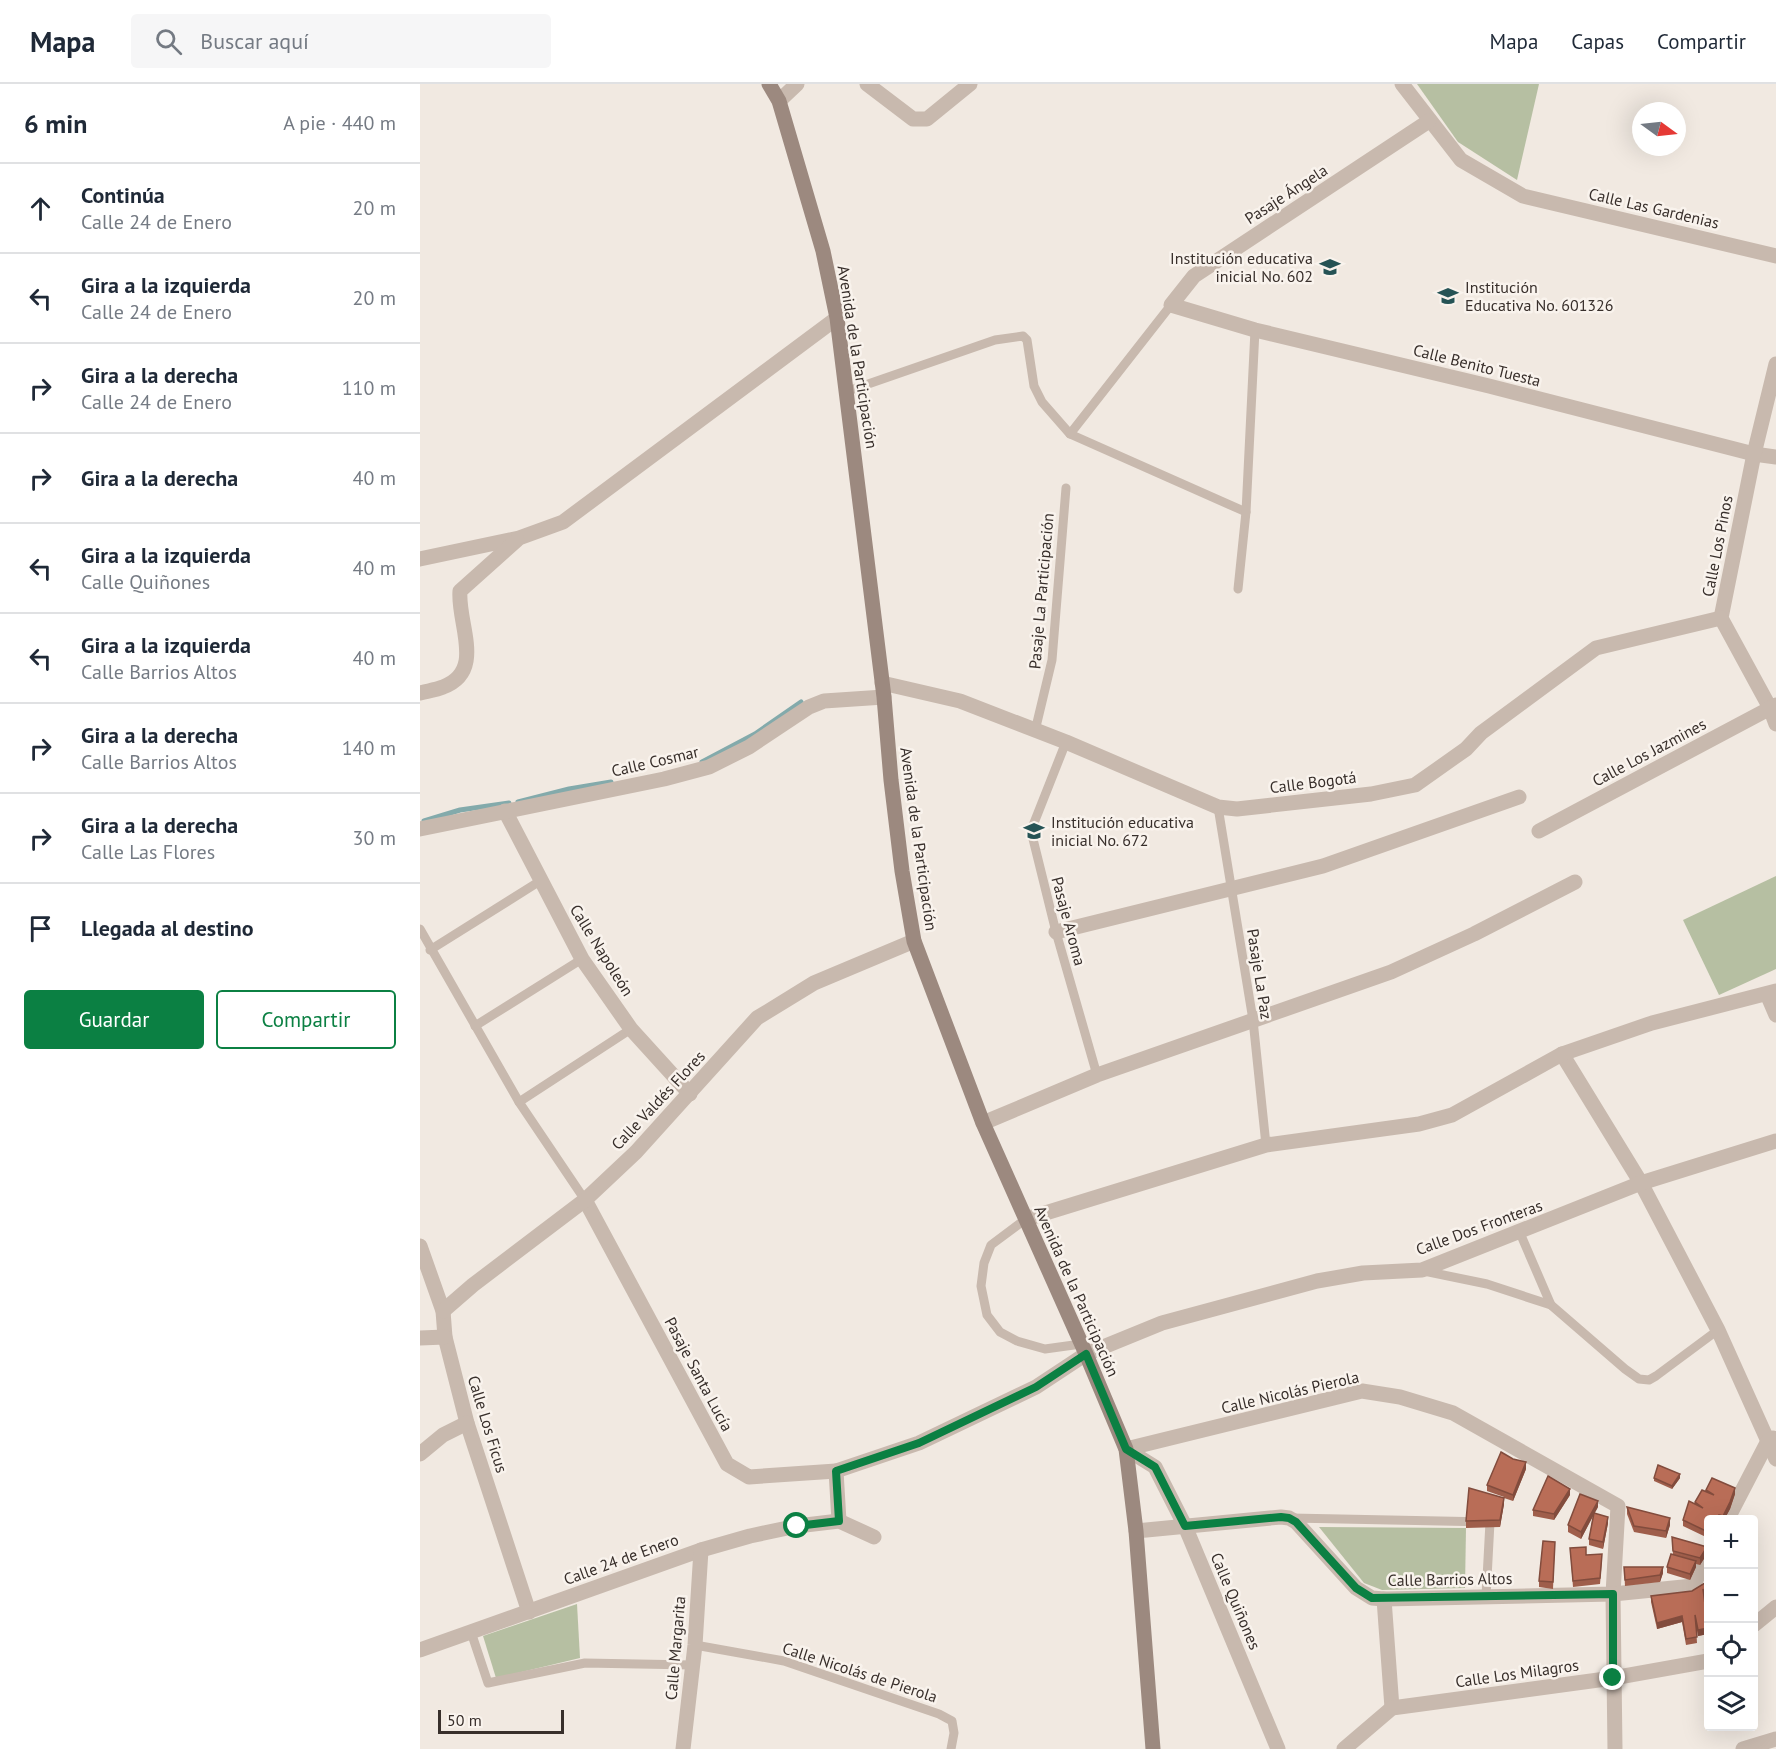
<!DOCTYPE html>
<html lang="es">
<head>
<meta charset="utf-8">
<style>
	:root { --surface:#fff; --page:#f6f6f7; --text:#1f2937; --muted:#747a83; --line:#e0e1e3; --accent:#0b8043 }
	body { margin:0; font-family:"PT Sans",sans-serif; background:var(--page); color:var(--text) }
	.controls { position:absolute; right:18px; bottom:18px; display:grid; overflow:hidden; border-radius:6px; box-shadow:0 6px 24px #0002 }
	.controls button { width:54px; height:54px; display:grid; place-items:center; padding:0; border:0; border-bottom:2px solid var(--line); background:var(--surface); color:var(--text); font:30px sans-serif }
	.compass { position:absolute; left:1212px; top:18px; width:54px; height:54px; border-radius:50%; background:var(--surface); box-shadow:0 6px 24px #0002; rotate:105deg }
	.scale { position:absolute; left:18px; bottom:15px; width:126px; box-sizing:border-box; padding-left:6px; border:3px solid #382f2b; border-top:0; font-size:16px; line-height:21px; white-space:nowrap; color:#382f2b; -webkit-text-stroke:4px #f9f3ed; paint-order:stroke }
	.stop { position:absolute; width:18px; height:18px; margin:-14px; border:4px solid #0b8043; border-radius:50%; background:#fff }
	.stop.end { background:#0b8043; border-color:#fff; box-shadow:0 2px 6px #0008 }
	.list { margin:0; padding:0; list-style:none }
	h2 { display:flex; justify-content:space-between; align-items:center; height:78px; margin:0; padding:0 24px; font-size:26px }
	h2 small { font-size:20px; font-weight:400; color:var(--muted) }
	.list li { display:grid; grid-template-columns:39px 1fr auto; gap:18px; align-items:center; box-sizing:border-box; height:90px; padding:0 24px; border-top:2px solid var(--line) }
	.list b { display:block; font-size:22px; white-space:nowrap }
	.list p { margin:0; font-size:20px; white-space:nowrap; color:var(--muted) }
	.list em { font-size:20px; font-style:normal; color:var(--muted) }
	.actions { display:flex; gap:12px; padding:18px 24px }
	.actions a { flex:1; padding:14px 0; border:2px solid var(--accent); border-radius:6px; text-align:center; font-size:21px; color:var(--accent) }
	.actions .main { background:var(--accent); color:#fff }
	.icon { flex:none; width:33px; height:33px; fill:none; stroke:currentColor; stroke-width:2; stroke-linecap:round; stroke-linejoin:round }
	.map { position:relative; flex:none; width:1356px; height:1665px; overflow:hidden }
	header { display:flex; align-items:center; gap:36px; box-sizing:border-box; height:84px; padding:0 30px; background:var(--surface); border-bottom:2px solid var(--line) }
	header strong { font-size:28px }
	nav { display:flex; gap:33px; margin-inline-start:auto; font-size:21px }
	.search { width:420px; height:54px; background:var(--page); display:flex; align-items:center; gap:15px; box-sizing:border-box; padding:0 21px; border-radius:6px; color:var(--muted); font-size:22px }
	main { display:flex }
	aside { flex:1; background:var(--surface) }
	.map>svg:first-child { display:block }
	.green { fill:#b6bfa2 }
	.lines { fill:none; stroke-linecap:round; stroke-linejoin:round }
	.stream { stroke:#83aaab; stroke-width:5 }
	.lane { stroke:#c8b9ae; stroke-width:9 }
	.street { stroke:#c8b9ae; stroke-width:15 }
	.secondary { stroke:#9c897f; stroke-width:15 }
	.wall { fill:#9f5e4b }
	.shaded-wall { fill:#824c3d }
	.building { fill:#b96d57; stroke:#824c3d; stroke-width:1.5 }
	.route { stroke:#0b8043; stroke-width:8 }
	.labels { text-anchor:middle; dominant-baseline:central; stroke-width:5; stroke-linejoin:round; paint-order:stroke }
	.street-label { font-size:16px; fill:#382f2b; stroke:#f9f3ed }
	.poi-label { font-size:16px; fill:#382f2b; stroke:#f9f3ed; text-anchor:start }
</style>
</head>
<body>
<header>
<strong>Mapa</strong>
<div class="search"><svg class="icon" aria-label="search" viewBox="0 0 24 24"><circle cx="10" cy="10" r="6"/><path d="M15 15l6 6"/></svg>Buscar aquí</div>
<nav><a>Mapa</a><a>Capas</a><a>Compartir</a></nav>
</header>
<main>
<aside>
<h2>6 min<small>A pie · 440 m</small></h2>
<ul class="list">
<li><svg class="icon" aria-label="ahead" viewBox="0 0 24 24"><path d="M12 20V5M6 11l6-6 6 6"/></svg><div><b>Continúa</b><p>Calle 24 de Enero</p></div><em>20 m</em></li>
<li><svg class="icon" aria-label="left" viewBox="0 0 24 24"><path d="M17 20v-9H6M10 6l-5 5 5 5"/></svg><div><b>Gira a la izquierda</b><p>Calle 24 de Enero</p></div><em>20 m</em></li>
<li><svg class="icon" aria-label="right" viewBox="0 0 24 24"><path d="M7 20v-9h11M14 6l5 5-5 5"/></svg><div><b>Gira a la derecha</b><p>Calle 24 de Enero</p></div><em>110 m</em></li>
<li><svg class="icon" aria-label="right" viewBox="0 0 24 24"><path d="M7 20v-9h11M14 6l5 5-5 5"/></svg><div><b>Gira a la derecha</b></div><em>40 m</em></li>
<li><svg class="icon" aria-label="left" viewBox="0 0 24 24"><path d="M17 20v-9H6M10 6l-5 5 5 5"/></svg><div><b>Gira a la izquierda</b><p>Calle Quiñones</p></div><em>40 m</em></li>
<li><svg class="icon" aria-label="left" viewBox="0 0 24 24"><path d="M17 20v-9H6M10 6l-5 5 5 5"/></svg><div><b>Gira a la izquierda</b><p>Calle Barrios Altos</p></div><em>40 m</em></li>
<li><svg class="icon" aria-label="right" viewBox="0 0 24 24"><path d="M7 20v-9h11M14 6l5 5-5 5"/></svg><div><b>Gira a la derecha</b><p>Calle Barrios Altos</p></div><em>140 m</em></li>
<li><svg class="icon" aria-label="right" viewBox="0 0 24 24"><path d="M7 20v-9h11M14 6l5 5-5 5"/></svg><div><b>Gira a la derecha</b><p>Calle Las Flores</p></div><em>30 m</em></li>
<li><svg class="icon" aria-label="arrive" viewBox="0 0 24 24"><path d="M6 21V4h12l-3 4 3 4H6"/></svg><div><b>Llegada al destino</b></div></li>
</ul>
<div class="actions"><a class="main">Guardar</a><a>Compartir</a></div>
</aside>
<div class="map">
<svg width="1356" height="1665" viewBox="0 0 1356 1665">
	<rect width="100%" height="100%" fill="#f1e9e1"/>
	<!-- green -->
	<g class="green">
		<polygon points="997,0 1119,0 1097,96 1038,58"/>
		<polygon points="1356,792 1356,885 1299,911 1263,836"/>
		<polygon points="899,1443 1046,1444 1045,1504 962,1506 944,1499"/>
		<polygon points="157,1520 160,1574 76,1594 63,1552"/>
	</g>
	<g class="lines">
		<!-- stream -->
		<g class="stream">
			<polyline points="282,678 335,650 381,618"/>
			<polyline points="98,718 149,705 191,698"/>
			<polyline points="4,737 40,726 89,719"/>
		</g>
		<!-- lane -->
		<g class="lane">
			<polyline points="428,307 575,256 603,252 607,256 614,302 622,318 650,350 826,428"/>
			<polyline points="650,350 751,221"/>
			<polyline points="818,505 826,428 835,246"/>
			<polyline points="615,647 632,576 646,404"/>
			<polyline points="646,658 612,744 613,755 636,848 677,991"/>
			<polyline points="798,723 833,936 846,1061"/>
			<polyline points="0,845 99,1018 165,1116"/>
			<polyline points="10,866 120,797"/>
			<polyline points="55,942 162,875"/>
			<polyline points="99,1018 211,945"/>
			<polyline points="606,1135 571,1161 564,1179 561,1202 567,1231 580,1248 597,1257 625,1265 661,1260"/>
			<polyline points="1100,1149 1131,1221"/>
			<polyline points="1004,1187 1067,1200 1131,1221 1205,1285 1219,1295 1229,1296 1236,1292 1298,1246"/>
			<polyline points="871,1434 1070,1438 1066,1513"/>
			<polyline points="51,1548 68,1599 165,1579 272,1581"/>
			<polyline points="275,1561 364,1577 519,1630 532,1637 534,1649 531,1665"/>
		</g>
		<!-- street -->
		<g class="street">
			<polyline points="447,0 493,35 507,35 550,0"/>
			<polyline points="982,0 1041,76 1103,112 1356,172"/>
			<polyline points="359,17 377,0"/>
			<polyline points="1009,37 774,192 751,221 835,246 1069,302 1334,370 1356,373"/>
			<polyline points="1356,280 1334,370 1301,534 1350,624 1356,640"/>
			<polyline points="0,475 99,454 143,438 417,234"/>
			<polyline points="462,599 540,617 646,658 798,723 817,725 951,710 995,701 1046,665 1061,649 1176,564 1301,534"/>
			<path d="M0,609C7,607 16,606 23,603C66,587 37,539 40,507L97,456"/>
			<polyline points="85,727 162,875 211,945 270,1010"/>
			<polyline points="0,745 244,695 289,683 329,663 389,623 404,617 464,613"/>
			<polyline points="1119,747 1356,621"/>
			<polyline points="636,848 903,782 1099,713"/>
			<polyline points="1347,910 1356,931"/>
			<polyline points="1142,970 1221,1099 1298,1246 1356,1375"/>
			<polyline points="563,1039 677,991 971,888 1054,850 1155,798"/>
			<polyline points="165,1116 307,1380 329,1393 416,1387"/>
			<polyline points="606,1135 846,1061 999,1040 1032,1031 1142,970 1232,939 1356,907"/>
			<polyline points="0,1162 23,1227 25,1253 47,1339 109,1528"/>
			<polyline points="23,1227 53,1201 165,1116 216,1068 337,934 394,899 494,857"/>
			<polyline points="0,1254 25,1253"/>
			<polyline points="706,1365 942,1307 980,1313 1033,1329 1198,1422 1193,1510 1195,1665"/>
			<polyline points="706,1365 735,1383 765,1442 858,1665"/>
			<polyline points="0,1370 23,1351 47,1339"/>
			<polyline points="1307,1436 1348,1357 1353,1354"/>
			<polyline points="419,1437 416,1387 499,1359 616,1303 666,1270 742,1239 897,1197 943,1189 1002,1186 1221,1099 1356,1057"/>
			<polyline points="716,1447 861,1433 869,1434 876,1438 936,1504 952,1514 964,1515 1193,1510 1273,1502 1288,1472"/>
			<polyline points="964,1515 972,1624"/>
			<polyline points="1334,1541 1356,1523"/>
			<polyline points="0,1566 281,1466 330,1452 377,1442 419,1437 454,1453"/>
			<polyline points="263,1665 275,1561 281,1466"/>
			<polyline points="924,1665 972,1624 1193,1594 1288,1577"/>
			<polyline points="1323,1665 1356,1655"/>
		</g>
		<!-- secondary -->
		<polyline class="secondary" points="349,0 359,17 403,167 417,234 464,613 471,696 482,787 494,857 563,1039 666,1270 706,1365 716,1447 733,1665"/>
	</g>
	<!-- wall -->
	<g class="wall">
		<polygon points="1106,1385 1093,1417 1084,1414 1084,1420 1080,1443 1046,1444 1046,1437 1084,1413 1067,1407 1067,1401"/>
		<polygon points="1234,1394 1260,1394 1252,1405 1234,1397"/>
		<polygon points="1286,1406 1315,1410 1310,1425 1304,1436 1288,1436 1288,1454 1263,1442 1263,1436 1275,1420 1275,1418 1286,1408"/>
		<polygon points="1150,1411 1134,1436 1113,1432 1113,1426"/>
		<polygon points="1178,1423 1174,1429 1188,1439 1183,1465 1169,1461 1169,1455 1173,1431 1161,1455 1148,1448 1148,1441"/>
		<polygon points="1207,1423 1250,1441 1246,1454 1214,1448 1207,1430"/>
		<polygon points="1252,1453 1287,1470 1280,1481 1276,1480 1276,1483 1270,1496 1247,1489 1247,1483 1253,1470"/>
		<polygon points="1135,1458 1133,1505 1119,1503 1119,1497"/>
		<polygon points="1150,1464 1166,1471 1182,1476 1180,1500 1153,1503"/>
		<polygon points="1204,1483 1243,1489 1240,1498 1205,1502"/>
		<polygon points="1288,1497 1288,1529 1284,1516 1288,1550 1278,1552 1276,1543 1277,1559 1266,1561 1262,1538 1237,1545 1231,1518 1231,1512 1272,1507"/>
	</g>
	<!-- shaded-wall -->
	<g class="shaded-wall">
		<polygon points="1106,1378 1106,1385 1093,1417 1093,1411"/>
		<polygon points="1260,1390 1260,1394 1252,1405 1252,1402"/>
		<polygon points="1315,1404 1315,1410 1310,1425 1304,1436 1303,1436 1303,1432"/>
		<polygon points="1150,1405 1150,1411 1134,1436 1134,1430"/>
		<polygon points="1084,1414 1084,1420 1080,1443 1080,1436"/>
		<polygon points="1178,1417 1178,1423 1161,1455 1161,1448"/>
		<polygon points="1188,1433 1188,1439 1183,1465 1183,1458"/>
		<polygon points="1250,1434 1250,1441 1246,1454 1246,1447"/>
		<polygon points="1287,1463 1287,1470 1280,1481 1280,1474"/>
		<polygon points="1276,1477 1276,1483 1270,1496 1270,1490"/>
		<polygon points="1243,1483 1243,1489 1240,1498 1240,1491"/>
		<polygon points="1262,1532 1262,1538 1237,1545 1237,1539"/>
		<polygon points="1288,1544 1288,1550 1278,1552 1278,1546"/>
	</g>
	<!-- building -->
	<g class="building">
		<polygon points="1081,1368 1093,1375 1106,1378 1093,1411 1067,1401"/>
		<polygon points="1238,1381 1260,1390 1252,1402 1234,1394"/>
		<polygon points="1128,1392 1150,1405 1134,1430 1113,1426"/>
		<polygon points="1292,1394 1315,1404 1310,1418 1303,1432 1299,1431 1298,1436 1288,1436 1288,1448 1263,1436 1269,1417 1283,1424 1275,1418 1282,1406 1294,1411 1286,1406"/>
		<polygon points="1049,1404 1084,1414 1080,1436 1046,1437"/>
		<polygon points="1160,1410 1178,1417 1161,1448 1148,1441"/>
		<polygon points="1207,1423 1250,1434 1246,1447 1214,1442"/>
		<polygon points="1174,1429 1188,1433 1183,1458 1169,1455"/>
		<polygon points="1252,1453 1287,1463 1280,1474 1253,1467"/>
		<polygon points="1123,1457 1135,1458 1133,1498 1119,1497"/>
		<polygon points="1166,1463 1166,1471 1182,1470 1180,1494 1153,1497 1150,1464"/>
		<polygon points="1251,1470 1276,1477 1270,1490 1247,1483"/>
		<polygon points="1204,1483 1243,1483 1240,1491 1205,1496"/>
		<polygon points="1288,1497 1288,1523 1283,1505 1288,1544 1278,1546 1275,1531 1277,1553 1266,1555 1262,1532 1237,1539 1231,1512 1272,1507"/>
	</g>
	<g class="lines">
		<!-- route -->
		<polyline class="route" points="377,1442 419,1437 416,1387 499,1359 616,1303 666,1270 706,1365 735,1383 765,1442 861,1433 869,1434 876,1438 936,1504 952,1514 1193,1510 1193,1594"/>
	</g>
	<!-- icons -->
	<defs>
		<g id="school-bare" transform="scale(1.62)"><path d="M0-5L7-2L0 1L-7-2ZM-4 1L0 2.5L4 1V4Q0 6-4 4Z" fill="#255355" stroke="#f9f3ed" stroke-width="2.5" paint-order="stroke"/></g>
	</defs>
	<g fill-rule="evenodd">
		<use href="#school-bare" x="910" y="183"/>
		<use href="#school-bare" x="1028" y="212"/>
		<use href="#school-bare" x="614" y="747"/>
	</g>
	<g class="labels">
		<!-- street labels -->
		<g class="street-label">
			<text transform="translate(866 110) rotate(-33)">Pasaje Ángela</text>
			<text transform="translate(1234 124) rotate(13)">Calle Las Gardenias</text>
			<text transform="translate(438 273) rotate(81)">Avenida de la Participación</text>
			<text transform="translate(1057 281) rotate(14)">Calle Benito Tuesta</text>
			<text transform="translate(1297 462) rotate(-79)">Calle Los Pinos</text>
			<text transform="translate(621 507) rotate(-85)">Pasaje La Participación</text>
			<text transform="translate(1229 668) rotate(-28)">Calle Los Jazmines</text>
			<text transform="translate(235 677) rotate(-13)">Calle Cosmar</text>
			<text transform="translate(893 698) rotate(-7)">Calle Bogotá</text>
			<text transform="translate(499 755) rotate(82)">Avenida de la Participación</text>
			<text transform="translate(649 837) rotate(75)">Pasaje Aroma</text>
			<text transform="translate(182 866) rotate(58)">Calle Napoleón</text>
			<text transform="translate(840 890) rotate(81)">Pasaje La Paz</text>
			<text transform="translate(238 1016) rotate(-47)">Calle Valdés Flores</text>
			<text transform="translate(1059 1143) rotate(-20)">Calle Dos Fronteras</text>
			<text transform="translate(657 1207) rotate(66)">Avenida de la Participación</text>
			<text transform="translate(279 1290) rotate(62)">Pasaje Santa Lucía</text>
			<text transform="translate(870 1308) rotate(-13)">Calle Nicolás Pierola</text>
			<text transform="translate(68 1340) rotate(73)">Calle Los Ficus</text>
			<text transform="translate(201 1475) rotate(-20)">Calle 24 de Enero</text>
			<text transform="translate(1030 1495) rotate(-1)">Calle Barrios Altos</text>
			<text transform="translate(816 1517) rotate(67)">Calle Quiñones</text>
			<text transform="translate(255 1564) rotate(-85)">Calle Margarita</text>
			<text transform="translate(440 1588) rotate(18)">Calle Nicolás de Pierola</text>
			<text transform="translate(1097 1589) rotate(-8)">Calle Los Milagros</text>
		</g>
		<!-- poi labels -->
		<g class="poi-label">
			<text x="893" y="174" text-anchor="end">Institución educativa<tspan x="893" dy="18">inicial No. 602</tspan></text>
			<text x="1045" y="203">Institución<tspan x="1045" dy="18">Educativa No. 601326</tspan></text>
			<text x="631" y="738">Institución educativa<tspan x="631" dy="18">inicial No. 672</tspan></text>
		</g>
	</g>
</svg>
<div class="controls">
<button>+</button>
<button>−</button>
<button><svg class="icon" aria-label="locate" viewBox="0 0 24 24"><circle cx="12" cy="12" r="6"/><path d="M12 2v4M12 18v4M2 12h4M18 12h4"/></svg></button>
<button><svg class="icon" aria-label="layers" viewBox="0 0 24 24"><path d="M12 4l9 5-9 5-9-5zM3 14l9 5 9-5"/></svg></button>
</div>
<svg class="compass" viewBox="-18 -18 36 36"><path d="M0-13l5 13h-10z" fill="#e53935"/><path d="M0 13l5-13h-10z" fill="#747a83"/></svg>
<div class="scale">50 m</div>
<div class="stop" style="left:377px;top:1442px"></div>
<div class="stop end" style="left:1193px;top:1594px"></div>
</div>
</main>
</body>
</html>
